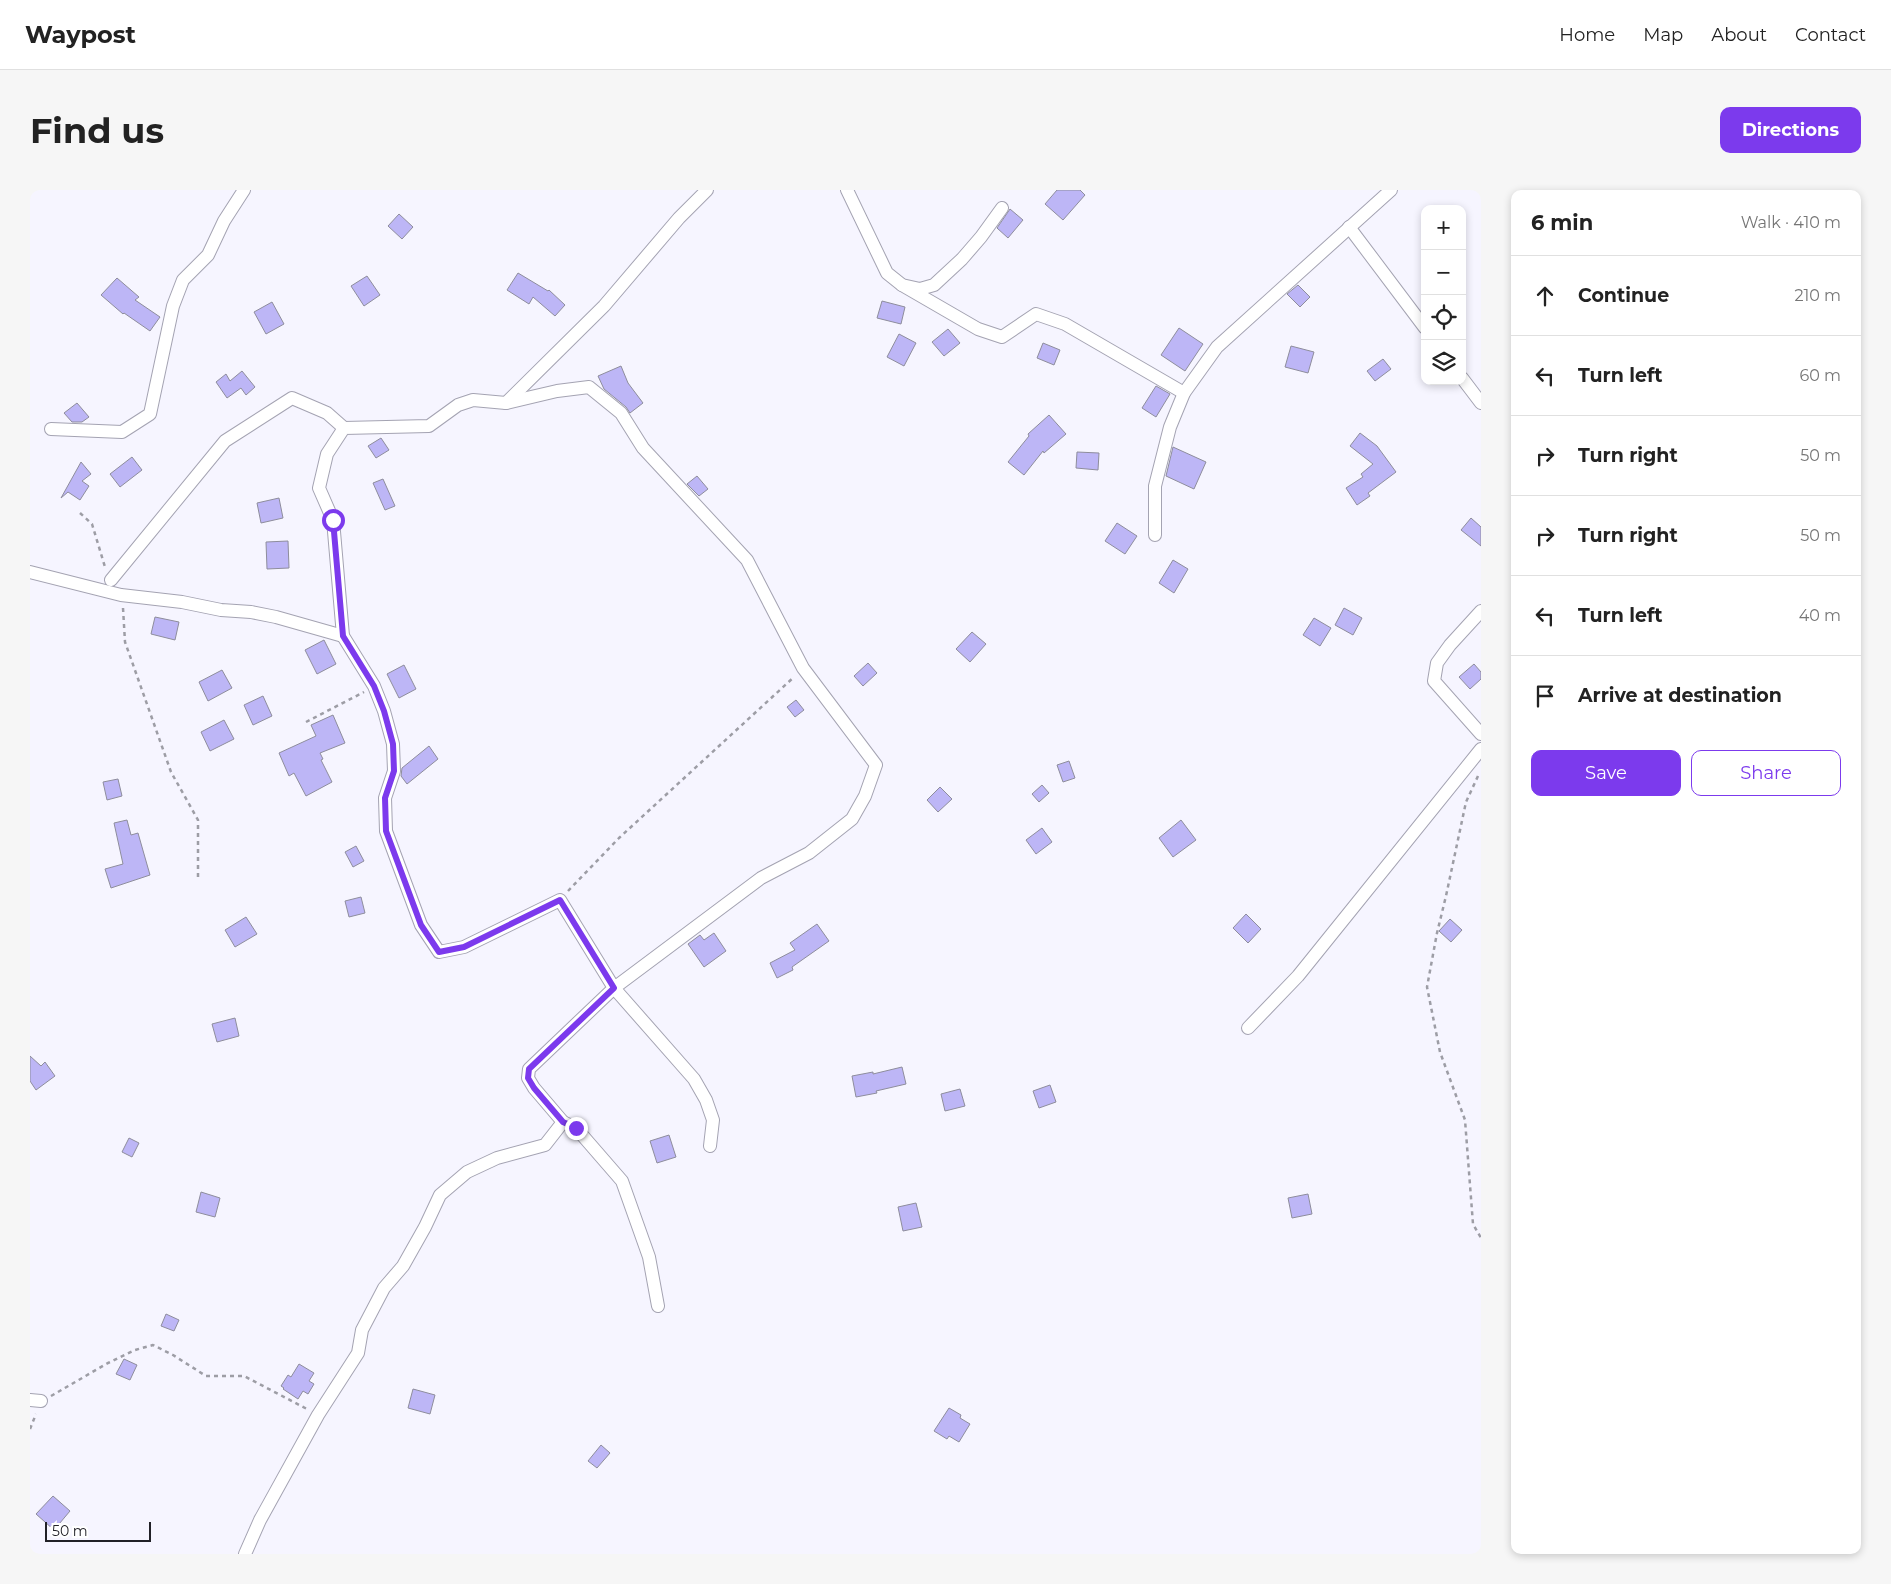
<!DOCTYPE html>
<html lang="en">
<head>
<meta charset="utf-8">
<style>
	:root { --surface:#fff; --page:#f6f6f6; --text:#222; --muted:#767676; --line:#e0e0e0; --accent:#7c3aed }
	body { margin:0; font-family:Montserrat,sans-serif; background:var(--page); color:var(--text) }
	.controls { position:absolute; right:15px; top:15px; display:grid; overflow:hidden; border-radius:10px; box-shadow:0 2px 8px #0003 }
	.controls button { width:45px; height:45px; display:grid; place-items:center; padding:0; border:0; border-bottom:1px solid var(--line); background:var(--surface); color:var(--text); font:25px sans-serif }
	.scale { position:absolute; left:15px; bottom:12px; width:106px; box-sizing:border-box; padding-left:5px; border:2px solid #212127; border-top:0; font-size:14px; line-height:18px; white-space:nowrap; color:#212127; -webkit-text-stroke:4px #fff; paint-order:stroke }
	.stop { position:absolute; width:15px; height:15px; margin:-11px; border:4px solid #7c3aed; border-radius:50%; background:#fff }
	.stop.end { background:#7c3aed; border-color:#fff; box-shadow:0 1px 5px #0008 }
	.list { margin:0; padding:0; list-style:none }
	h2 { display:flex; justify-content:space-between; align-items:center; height:65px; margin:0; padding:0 20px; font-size:21px }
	h2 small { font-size:16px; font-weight:400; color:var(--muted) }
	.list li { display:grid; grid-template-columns:32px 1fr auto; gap:15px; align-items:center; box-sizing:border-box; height:80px; padding:0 20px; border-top:1px solid var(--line) }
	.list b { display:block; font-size:19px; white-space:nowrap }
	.list em { font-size:16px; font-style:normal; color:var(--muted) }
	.actions { display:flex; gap:10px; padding:15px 20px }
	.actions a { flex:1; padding:11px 0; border:1px solid var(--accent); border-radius:10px; text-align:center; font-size:18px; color:var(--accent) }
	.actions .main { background:var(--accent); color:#fff }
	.icon { flex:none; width:28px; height:28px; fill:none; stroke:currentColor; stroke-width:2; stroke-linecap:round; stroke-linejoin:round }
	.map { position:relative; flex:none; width:1451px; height:1364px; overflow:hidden; border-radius:10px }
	header { display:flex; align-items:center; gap:30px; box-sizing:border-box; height:70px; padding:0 25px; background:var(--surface); border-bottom:1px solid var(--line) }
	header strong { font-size:24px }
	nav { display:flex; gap:28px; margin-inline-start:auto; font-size:18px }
	.intro { display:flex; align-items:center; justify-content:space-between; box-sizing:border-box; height:120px; padding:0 30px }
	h1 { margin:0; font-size:35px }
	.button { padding:12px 22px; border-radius:10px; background:var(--accent); color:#fff; font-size:18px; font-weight:700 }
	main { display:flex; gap:30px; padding:0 30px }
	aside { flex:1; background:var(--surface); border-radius:10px; box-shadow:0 2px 8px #0003 }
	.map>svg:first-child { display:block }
	.building { fill:#bdb6f6; stroke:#8e8d9c }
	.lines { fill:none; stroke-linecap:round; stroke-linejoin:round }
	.minor-casing { stroke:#a4a3b2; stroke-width:14 }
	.path { stroke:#9d9da5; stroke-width:2.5; stroke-dasharray:4 4; stroke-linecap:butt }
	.minor { stroke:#fff; stroke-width:12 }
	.route { stroke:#7c3aed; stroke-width:6 }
</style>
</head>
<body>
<header>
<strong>Waypost</strong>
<nav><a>Home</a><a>Map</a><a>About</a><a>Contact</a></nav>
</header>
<div class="intro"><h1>Find us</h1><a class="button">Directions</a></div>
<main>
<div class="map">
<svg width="1451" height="1364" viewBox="0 0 1451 1364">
	<rect width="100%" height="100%" fill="#f6f5ff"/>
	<!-- building -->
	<g class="building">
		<polygon points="1027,0 1050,0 1055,5 1033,30 1015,14"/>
		<polygon points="980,19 993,30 978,48 967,38"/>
		<polygon points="369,24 383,37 372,49 358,36"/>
		<polygon points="488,83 518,101 519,100 535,115 525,126 503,107 499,114 477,100"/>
		<polygon points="337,86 350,105 334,116 321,96"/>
		<polygon points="87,88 109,107 105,110 130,127 120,141 94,123 93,124 71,105"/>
		<polygon points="1268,95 1280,107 1270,117 1257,104"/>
		<polygon points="852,111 875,117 871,134 847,128"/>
		<polygon points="242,112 254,134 236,144 224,122"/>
		<polygon points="1149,138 1173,154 1155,181 1131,165"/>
		<polygon points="918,139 930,153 914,166 902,152"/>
		<polygon points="869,144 886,153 874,176 857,167"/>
		<polygon points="1013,153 1030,160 1024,175 1007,168"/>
		<polygon points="1261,156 1284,162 1278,183 1255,177"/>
		<polygon points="1353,169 1361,179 1345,191 1337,181"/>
		<polygon points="591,176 598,193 613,213 600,223 596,217 574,199 568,186"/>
		<polygon points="212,181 225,197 216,205 211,198 197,208 186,192 196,184 200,191"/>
		<polygon points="1126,196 1140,204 1126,227 1112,218"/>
		<polygon points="47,213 59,227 52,232 42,232 34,223"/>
		<polygon points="1019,225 1036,244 1014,263 1013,261 994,285 978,272 999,246 998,244"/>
		<polygon points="1330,243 1347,256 1366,282 1338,303 1340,306 1327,315 1316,298 1333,287 1331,284 1343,274 1320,256"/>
		<polygon points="351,248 359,260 346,268 338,256"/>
		<polygon points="1143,257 1176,272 1164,299 1136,286"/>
		<polygon points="1047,262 1069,263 1068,280 1046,278"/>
		<polygon points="102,267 112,280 90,297 80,284"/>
		<polygon points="51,272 61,284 52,291 59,296 50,310 38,302 31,308"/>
		<polygon points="667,286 678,299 669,306 657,294"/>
		<polygon points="353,289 365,316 355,320 343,293"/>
		<polygon points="249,308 253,328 231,333 227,313"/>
		<polygon points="1441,328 1451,337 1451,356 1431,340"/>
		<polygon points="1087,333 1107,346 1095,364 1075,351"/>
		<polygon points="258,351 259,378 237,379 236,352"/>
		<polygon points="1143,370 1158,379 1144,403 1129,393"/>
		<polygon points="1314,418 1332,428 1323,445 1305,435"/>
		<polygon points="125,427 149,432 145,450 121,444"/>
		<polygon points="1284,428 1301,438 1290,456 1273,445"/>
		<polygon points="942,442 956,454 940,472 926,459"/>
		<polygon points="294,450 306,474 287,484 275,460"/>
		<polygon points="838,473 847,483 833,496 824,486"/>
		<polygon points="1444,474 1451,482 1451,489 1440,499 1429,487"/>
		<polygon points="374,475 386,499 369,508 357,484"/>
		<polygon points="192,480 202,498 178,511 169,492"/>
		<polygon points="233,506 242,526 223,535 214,515"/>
		<polygon points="766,510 774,520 765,527 757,517"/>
		<polygon points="303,525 315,553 290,563 293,569 291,570 302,592 276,606 264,583 259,586 249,563 286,546 281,535"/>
		<polygon points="194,530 204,549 180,561 171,542"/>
		<polygon points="399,556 408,569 377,594 371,586 372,578"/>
		<polygon points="1039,571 1045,588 1033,592 1027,575"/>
		<polygon points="88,589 92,606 77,610 73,592"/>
		<polygon points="1012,595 1019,603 1009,612 1002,604"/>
		<polygon points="910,597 922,609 908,622 897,610"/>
		<polygon points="97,630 101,645 108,643 120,685 81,698 75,679 93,674 84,633"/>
		<polygon points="1151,630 1166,650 1143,667 1129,648"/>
		<polygon points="1012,638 1022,652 1006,664 996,650"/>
		<polygon points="326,656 334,671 323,677 315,662"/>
		<polygon points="331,707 335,723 319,727 315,711"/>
		<polygon points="1216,724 1231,739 1218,753 1203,738"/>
		<polygon points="216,727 227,744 205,757 195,740"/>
		<polygon points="1420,729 1432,740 1421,752 1409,741"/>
		<polygon points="787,734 799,751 762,777 763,780 747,788 740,773 765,760 760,753"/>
		<polygon points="684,743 696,761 674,777 658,754 670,745 674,750"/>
		<polygon points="205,828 209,846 187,852 182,834"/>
		<polygon points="0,866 11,876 15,872 25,886 6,900 0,891"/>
		<polygon points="872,877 876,894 846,901 847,903 826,907 822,886 843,882 843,884"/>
		<polygon points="1020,895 1026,912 1009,918 1003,901"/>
		<polygon points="930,899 935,916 915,921 911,904"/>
		<polygon points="639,945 646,967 627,973 620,951"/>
		<polygon points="99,948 109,953 102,967 92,962"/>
		<polygon points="171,1002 190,1008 185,1027 166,1022"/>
		<polygon points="1278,1004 1282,1024 1262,1028 1258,1008"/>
		<polygon points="886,1013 892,1037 873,1041 868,1017"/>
		<polygon points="136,1124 149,1130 144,1141 131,1136"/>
		<polygon points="94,1169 107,1175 100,1190 86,1184"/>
		<polygon points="269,1174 284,1183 279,1191 284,1194 278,1204 273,1201 268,1209 253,1199 254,1198 251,1196 258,1185 261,1187"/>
		<polygon points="383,1199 405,1205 400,1224 378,1218"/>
		<polygon points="919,1218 931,1225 930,1228 940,1234 929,1252 919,1246 917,1249 904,1241"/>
		<polygon points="571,1255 580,1263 567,1278 558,1271"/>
		<polygon points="23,1306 40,1321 24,1340 6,1324"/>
	</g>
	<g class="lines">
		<!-- minor casing -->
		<g class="minor-casing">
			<g id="minor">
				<polyline points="817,0 857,83 872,95 890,99 904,95 932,69 951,47 972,18"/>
				<polyline points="1319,37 1395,138"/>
				<polyline points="872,95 948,139 972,147 1006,124 1035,134 1154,203"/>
				<polyline points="1432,188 1451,213"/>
				<polyline points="476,213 574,116 649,28 677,0"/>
				<polyline points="21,239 92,242 120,224 143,116 153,90 178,65 194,31 214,0"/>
				<polyline points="1125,345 1125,296 1140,237 1154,203 1187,157 1361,0"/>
				<polyline points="0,382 91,405 152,412 191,420 221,422 246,427 313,446"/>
				<polyline points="81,390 195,251 262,208 297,223 314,238"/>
				<polyline points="1451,421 1420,455 1407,473 1404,491 1451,544"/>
				<polyline points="1218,838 1268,786 1451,559"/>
				<polyline points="533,932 504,898 498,888 499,879 584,798 530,710 434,757 409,762 391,735 356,641 355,608 364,581 363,554 354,521 344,496 313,446 303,330 289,298 297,264 314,238 399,236 428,215 443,210 476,213 527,201 559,197 591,223 613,258 717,370 773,478 846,575 835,606 822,629 779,663 731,688 584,798 664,889 676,910 683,930 680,956"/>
				<polyline points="0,1210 11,1211"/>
				<polyline points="215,1364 230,1330 288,1225 328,1163 332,1140 354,1098 373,1076 395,1037 410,1005 437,982 467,968 515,955 533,932 546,938 592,991 619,1067 628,1116"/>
			</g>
		</g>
		<!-- path -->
		<g class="path">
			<polyline points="50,323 62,334 75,377"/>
			<polyline points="93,418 95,452 141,582 168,630 168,689"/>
			<polyline points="276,532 334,502"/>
			<polyline points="1448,586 1436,612 1416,706 1407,743 1397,797 1410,862 1435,930 1443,1034 1451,1048"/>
			<polyline points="538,701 589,648 764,487"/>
			<polyline points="21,1206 78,1173 105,1160 123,1155 143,1165 176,1186 214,1186 277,1219"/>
			<polyline points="0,1239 6,1224"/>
		</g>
		<!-- minor -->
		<use href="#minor" class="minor"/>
	</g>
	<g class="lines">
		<!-- route -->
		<polyline class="route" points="303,330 313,446 344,496 354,521 363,554 364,581 355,608 356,641 391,735 409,762 434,757 530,710 584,798 499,879 498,888 504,898 533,932 546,938"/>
	</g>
</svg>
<div class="controls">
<button>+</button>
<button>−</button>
<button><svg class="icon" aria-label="locate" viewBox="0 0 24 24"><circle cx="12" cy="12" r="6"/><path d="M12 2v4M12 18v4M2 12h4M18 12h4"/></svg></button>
<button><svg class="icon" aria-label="layers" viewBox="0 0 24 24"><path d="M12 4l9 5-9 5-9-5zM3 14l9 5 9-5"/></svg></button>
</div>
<div class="scale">50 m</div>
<div class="stop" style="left:303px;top:330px"></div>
<div class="stop end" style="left:546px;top:938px"></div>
</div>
<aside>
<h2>6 min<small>Walk · 410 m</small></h2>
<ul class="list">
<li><svg class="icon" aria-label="ahead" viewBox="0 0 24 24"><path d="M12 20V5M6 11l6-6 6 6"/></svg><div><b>Continue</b></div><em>210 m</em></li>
<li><svg class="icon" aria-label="left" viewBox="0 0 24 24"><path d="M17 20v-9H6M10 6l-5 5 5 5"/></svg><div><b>Turn left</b></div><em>60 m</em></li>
<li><svg class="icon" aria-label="right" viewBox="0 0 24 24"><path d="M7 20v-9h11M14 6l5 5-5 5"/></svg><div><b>Turn right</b></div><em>50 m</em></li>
<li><svg class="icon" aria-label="right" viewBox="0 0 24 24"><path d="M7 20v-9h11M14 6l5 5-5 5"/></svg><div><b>Turn right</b></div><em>50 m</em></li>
<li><svg class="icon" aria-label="left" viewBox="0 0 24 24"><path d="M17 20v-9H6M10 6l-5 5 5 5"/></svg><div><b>Turn left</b></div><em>40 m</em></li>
<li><svg class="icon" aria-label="arrive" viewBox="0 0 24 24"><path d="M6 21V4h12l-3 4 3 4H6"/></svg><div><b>Arrive at destination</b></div></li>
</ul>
<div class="actions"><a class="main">Save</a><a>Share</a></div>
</aside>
</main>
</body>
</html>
